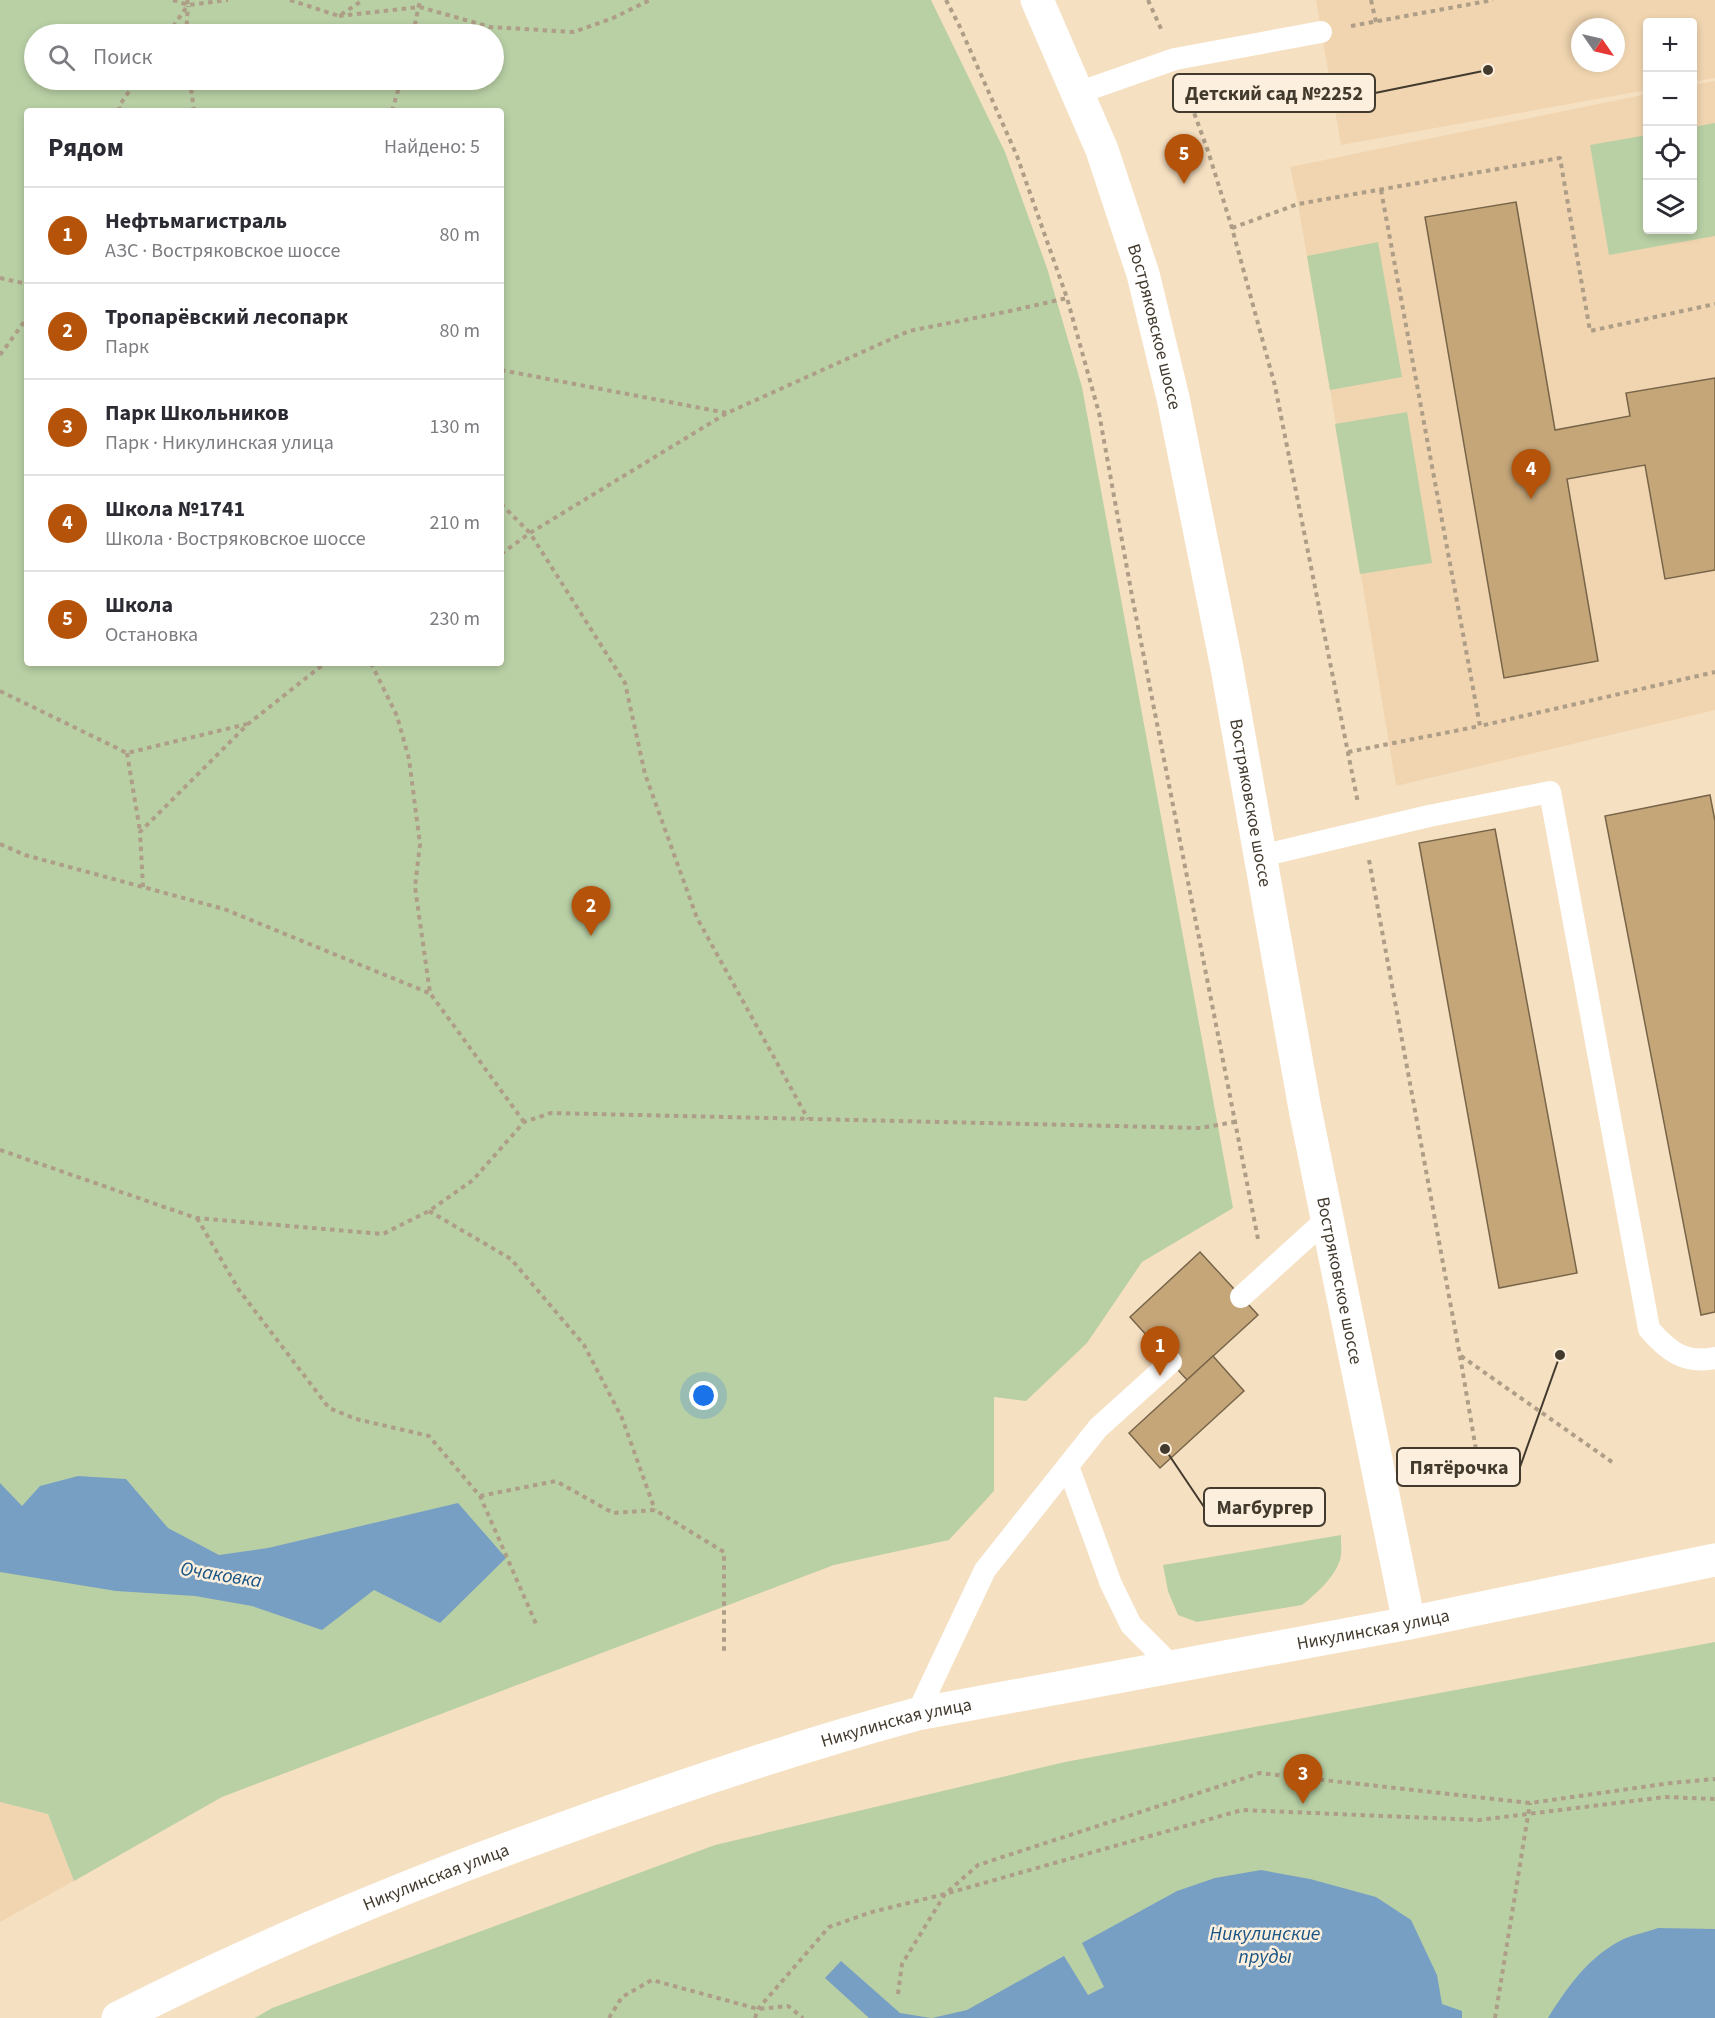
<!DOCTYPE html>
<html lang="ru">
<head>
<meta charset="utf-8">
<style>
	:root { --surface:#fff; --page:#f7f7f7; --text:#2b2b33; --muted:#7c7c81; --line:#e1e1e2; --accent:#b45309 }
	body { margin:0; font-family:"Source Sans 3",sans-serif; background:var(--page); color:var(--text) }
	.controls { position:absolute; right:18px; top:18px; display:grid; overflow:hidden; border-radius:6px; box-shadow:0 3px 9px #0003 }
	.controls button { width:54px; height:54px; display:grid; place-items:center; padding:0; border:0; border-bottom:2px solid var(--line); background:var(--surface); color:var(--text); font:30px sans-serif }
	.compass { position:absolute; left:1571px; top:18px; width:54px; height:54px; border-radius:50%; background:var(--surface); box-shadow:0 3px 9px #0003; rotate:124deg }
	.you { position:absolute; left:704px; top:1396px; width:21px; height:21px; margin:-15px; border:4px solid #fff; border-radius:50%; background:#1a73e8; box-shadow:0 0 0 9px #1a73e833 }
	.badge { display:grid; place-items:center; width:39px; height:39px; border-radius:50%; background:var(--accent); color:#fff; font-size:20px; font-weight:700 }
	.pin { position:absolute; translate:-50% -50px; filter:drop-shadow(0 2px 3px #0008) }
	.pin::after { content:''; position:absolute; top:32px; width:21px; height:18px; background:inherit; clip-path:polygon(0 0,100% 0,50% 100%) }
	.list { margin:0; padding:0; list-style:none }
	h2 { display:flex; justify-content:space-between; align-items:center; height:78px; margin:0; padding:0 24px; font-size:26px }
	h2 small { font-size:20px; font-weight:400; color:var(--muted) }
	.list li { display:grid; grid-template-columns:39px 1fr auto; gap:18px; align-items:center; box-sizing:border-box; height:96px; padding:0 24px; border-top:2px solid var(--line) }
	.list b { display:block; font-size:22px; white-space:nowrap }
	.list p { margin:0; font-size:20px; white-space:nowrap; color:var(--muted) }
	.list em { font-size:20px; font-style:normal; color:var(--muted) }
	.icon { flex:none; width:33px; height:33px; fill:none; stroke:currentColor; stroke-width:2; stroke-linecap:round; stroke-linejoin:round }
	.map { position:relative; flex:none; width:1715px; height:2018px; overflow:hidden }
	.search { position:absolute; background:var(--surface); box-shadow:0 3px 9px #0003; left:24px; top:24px; width:480px; height:66px; display:flex; align-items:center; gap:15px; box-sizing:border-box; padding:0 21px; border-radius:33px; color:var(--muted); font-size:22px }
	.panel { position:absolute; background:var(--surface); box-shadow:0 3px 9px #0003; left:24px; top:108px; width:480px; height:558px; border-radius:6px }
	.map>svg:first-child { display:block }
	.built { fill:#f0d5b0; fill-rule:evenodd }
	.green { fill:#b9d0a5; fill-rule:evenodd }
	.water { fill:#779fc4 }
	.building { fill:#c5a679; stroke:#786549; stroke-width:1.5 }
	.lines { fill:none; stroke-linecap:round; stroke-linejoin:round }
	.path { stroke:#ae9d87; stroke-width:4; stroke-dasharray:4.5 4.5; stroke-linecap:butt }
	.service { stroke:#fff; stroke-width:22 }
	.tertiary { stroke:#fff; stroke-width:33 }
	.secondary { stroke:#fff; stroke-width:33 }
	.labels { text-anchor:middle; dominant-baseline:central; stroke-width:5; stroke-linejoin:round; paint-order:stroke }
	.street-label { font-size:18px; fill:#433a2e; stroke:#fcefdd }
	.water-label { font-size:20px; font-style:italic; fill:#185485; stroke:#fcefdd }
	.leader { fill:none; stroke:#433a2e; stroke-width:2 }
	.callout-dot { fill:#433a2e; stroke:#fcefdd; stroke-width:2 }
	.callout { fill:#fcefdd; stroke:#433a2e; stroke-width:2 }
	.callout-label { font-size:20px; text-anchor:middle; font-weight:bold; fill:#433a2e }
</style>
</head>
<body>
<div class="map">
<svg width="1715" height="2018" viewBox="0 0 1715 2018">
	<rect width="100%" height="100%" fill="#f6e0c2"/>
	<!-- built -->
	<g class="built">
		<path d="M1316,0H1715V78L1693,82L1692,22H1648L1647,90L1341,145ZM1580,27H1616V63H1580Z"/>
		<polygon points="1715,81 1715,710 1396,786 1330,390 1298,204 1290,167 1647,94 1648,230 1692,230 1693,85"/>
		<polygon points="0,1802 48,1814 74,1881 0,1922"/>
	</g>
	<!-- green -->
	<g class="green">
		<path d="M0,0H931L1005,152L1047,268L1082,387L1233,1208L1142,1262L1087,1343L1026,1401L994,1397V1491L949,1540L834,1565L222,1797L74,1881L48,1814L0,1802ZM34,34H494V80H34ZM27,111H501V663H27Z"/>
		<polygon points="1715,123 1715,236 1609,255 1590,145 1647,135 1648,230 1692,230 1693,127"/>
		<polygon points="1378,242 1402,377 1330,390 1307,256"/>
		<polygon points="1407,412 1432,563 1360,574 1335,424"/>
		<path d="M1341,1535C1341,1543 1342,1553 1340,1560C1334,1578 1316,1594 1302,1605L1197,1622L1178,1615L1168,1591L1163,1565Z"/>
		<polygon points="1715,1642 1715,2018 255,2018 272,2008 715,1845 1065,1762"/>
	</g>
	<!-- water -->
	<g class="water">
		<polygon points="78,1476 126,1479 168,1528 219,1555 268,1548 458,1503 506,1558 440,1623 374,1590 322,1630 252,1606 195,1596 116,1591 0,1572 0,1483 22,1506 40,1486"/>
		<polygon points="1261,1870 1310,1879 1376,1897 1411,1920 1437,1975 1442,2004 1462,2011 1462,2018 932,2018 967,2010 1064,1956 1088,1995 1104,1987 1082,1943 1177,1891 1215,1878"/>
		<path d="M1658,1928L1715,1929V2018H1548C1566,1989 1587,1959 1618,1942C1630,1935 1645,1933 1658,1928Z"/>
		<polygon points="841,1961 900,2013 931,2018 869,2018 825,1978"/>
	</g>
	<!-- building -->
	<g class="building">
		<polygon points="1516,202 1555,430 1630,416 1626,393 1715,378 1715,570 1665,579 1645,465 1567,479 1598,661 1504,678 1425,217"/>
		<polygon points="1710,795 1715,821 1715,1312 1701,1315 1605,816"/>
		<polygon points="1495,829 1577,1273 1499,1288 1419,843"/>
		<polygon points="1200,1252 1258,1315 1187,1380 1130,1317"/>
		<polygon points="1213,1356 1244,1391 1160,1468 1129,1433"/>
	</g>
	<g class="lines">
		<!-- path -->
		<g class="path">
			<polyline points="173,0 188,5 228,0"/>
			<polyline points="290,0 339,16 363,0"/>
			<polyline points="946,0 959,25 1017,156 1067,298 1099,413 1132,596 1258,1239"/>
			<polyline points="1148,0 1162,31"/>
			<polyline points="1371,0 1376,22"/>
			<polyline points="339,16 420,7 490,27 574,32 613,18 650,0"/>
			<polyline points="1351,26 1493,0"/>
			<polyline points="168,34 188,5 187,0"/>
			<polyline points="186,34 188,6"/>
			<polyline points="413,34 420,0"/>
			<polyline points="190,80 194,111"/>
			<polyline points="1185,88 1208,151 1232,228 1275,386 1358,803"/>
			<polyline points="120,111 119,106 137,80"/>
			<polyline points="392,111 401,80"/>
			<polyline points="1381,190 1480,726 1715,672"/>
			<polyline points="1232,228 1298,204 1560,158 1590,331 1715,304"/>
			<polyline points="0,278 27,284"/>
			<polyline points="0,355 27,318"/>
			<polyline points="501,370 727,413"/>
			<polyline points="501,504 530,533 625,683 645,774 697,918 808,1119"/>
			<polyline points="501,554 530,533 727,413 909,331 1010,311 1067,298"/>
			<polyline points="371,663 397,716 409,759 420,844 415,887 430,993 524,1122"/>
			<polyline points="0,691 127,753 247,724"/>
			<polyline points="1348,752 1480,726"/>
			<polyline points="127,753 140,831"/>
			<polyline points="0,844 25,855 224,909 429,993"/>
			<polyline points="1369,860 1460,1356 1482,1485"/>
			<polyline points="143,887 140,832 248,724 325,663"/>
			<polyline points="0,1150 196,1218 383,1234 429,1211 473,1180 524,1122 551,1113 1201,1128 1234,1122"/>
			<polyline points="429,1211 511,1259 584,1345 622,1418 655,1510"/>
			<polyline points="197,1218 239,1290 329,1408 356,1419 429,1436 480,1496 537,1626"/>
			<polyline points="1461,1356 1612,1462"/>
			<polyline points="480,1496 556,1481 613,1513 655,1510 724,1552 724,1653"/>
			<polyline points="898,1994 902,1964 945,1894 978,1865 1260,1773 1530,1803 1671,1783 1715,1779"/>
			<polyline points="609,2018 622,1997 652,1980 758,2009 788,2006 803,2018"/>
			<polyline points="755,2018 758,2009 829,1927 872,1912 945,1894 1242,1810 1479,1820 1665,1797 1715,1799"/>
			<polyline points="1495,2018 1530,1803"/>
		</g>
		<!-- service -->
		<g class="service">
			<polyline points="1078,93 1175,59 1321,32"/>
			<path d="M1261,856L1429,816L1550,792L1649,1329C1668,1351 1684,1364 1715,1358"/>
			<polyline points="1241,1297 1327,1219"/>
			<polyline points="1068,1466 1111,1584 1131,1625 1173,1667"/>
			<polyline points="917,1714 985,1570 1098,1428 1171,1362"/>
		</g>
		<!-- tertiary -->
		<path class="tertiary" id="s1" d="M1037,0L1102,150L1143,274L1173,398L1227,668L1305,1109L1409,1623"/>
		<!-- secondary -->
		<path class="secondary" id="s2" d="M118,2018C261,1945 409,1884 559,1830C677,1787 796,1747 917,1714L1409,1623L1715,1560"/>
	</g>
	<g class="labels">
		<!-- street labels -->
		<g class="street-label">
			<text stroke="none"><textPath href="#s1" startOffset="348">Востряковское шоссе</textPath></text>
			<text stroke="none"><textPath href="#s1" startOffset="834">Востряковское шоссе</textPath></text>
			<text stroke="none"><textPath href="#s1" startOffset="1320">Востряковское шоссе</textPath></text>
			<text stroke="none"><textPath href="#s2" startOffset="1320">Никулинская улица</textPath></text>
			<text stroke="none"><textPath href="#s2" startOffset="834">Никулинская улица</textPath></text>
			<text stroke="none"><textPath href="#s2" startOffset="348">Никулинская улица</textPath></text>
		</g>
		<!-- water labels -->
		<g class="water-label">
			<text transform="translate(221 1575) rotate(9)">Очаковка</text>
			<text x="1265" y="1934">Никулинские<tspan x="1265" dy="23">пруды</tspan></text>
		</g>
	</g>
	<!-- callouts -->
	<path class="leader" d="M1488 70L1375 93M1560 1355L1520 1467M1165 1449L1204 1507"/>
	<g class="callout-dot">
		<circle cx="1488" cy="70" r="6"/>
		<circle cx="1560" cy="1355" r="6"/>
		<circle cx="1165" cy="1449" r="6"/>
	</g>
	<g class="callout">
		<rect x="1173" y="74" width="202" height="38" rx="6"/>
		<rect x="1397" y="1448" width="123" height="38" rx="6"/>
		<rect x="1204" y="1488" width="121" height="38" rx="6"/>
	</g>
	<g class="callout-label">
		<text x="1274" y="100">Детский сад №2252</text>
		<text x="1459" y="1474">Пятёрочка</text>
		<text x="1265" y="1514">Магбургер</text>
	</g>
</svg>
<div class="controls">
<button>+</button>
<button>−</button>
<button><svg class="icon" aria-label="locate" viewBox="0 0 24 24"><circle cx="12" cy="12" r="6"/><path d="M12 2v4M12 18v4M2 12h4M18 12h4"/></svg></button>
<button><svg class="icon" aria-label="layers" viewBox="0 0 24 24"><path d="M12 4l9 5-9 5-9-5zM3 14l9 5 9-5"/></svg></button>
</div>
<svg class="compass" viewBox="-18 -18 36 36"><path d="M0-13l5 13h-10z" fill="#e53935"/><path d="M0 13l5-13h-10z" fill="#7c7c81"/></svg>
<div class="you"></div>
<div class="pin badge" style="left:1160px;top:1376px">1</div>
<div class="pin badge" style="left:591px;top:936px">2</div>
<div class="pin badge" style="left:1303px;top:1804px">3</div>
<div class="pin badge" style="left:1531px;top:499px">4</div>
<div class="pin badge" style="left:1184px;top:184px">5</div>
<div class="search"><svg class="icon" aria-label="search" viewBox="0 0 24 24"><circle cx="10" cy="10" r="6"/><path d="M15 15l6 6"/></svg>Поиск</div>
<section class="panel">
<h2>Рядом<small>Найдено: 5</small></h2>
<ul class="list">
<li><span class="badge">1</span><div><b>Нефтьмагистраль</b><p>АЗС · Востряковское шоссе</p></div><em>80 m</em></li>
<li><span class="badge">2</span><div><b>Тропарёвский лесопарк</b><p>Парк</p></div><em>80 m</em></li>
<li><span class="badge">3</span><div><b>Парк Школьников</b><p>Парк · Никулинская улица</p></div><em>130 m</em></li>
<li><span class="badge">4</span><div><b>Школа №1741</b><p>Школа · Востряковское шоссе</p></div><em>210 m</em></li>
<li><span class="badge">5</span><div><b>Школа</b><p>Остановка</p></div><em>230 m</em></li>
</ul>
</section>
</div>
</body>
</html>
